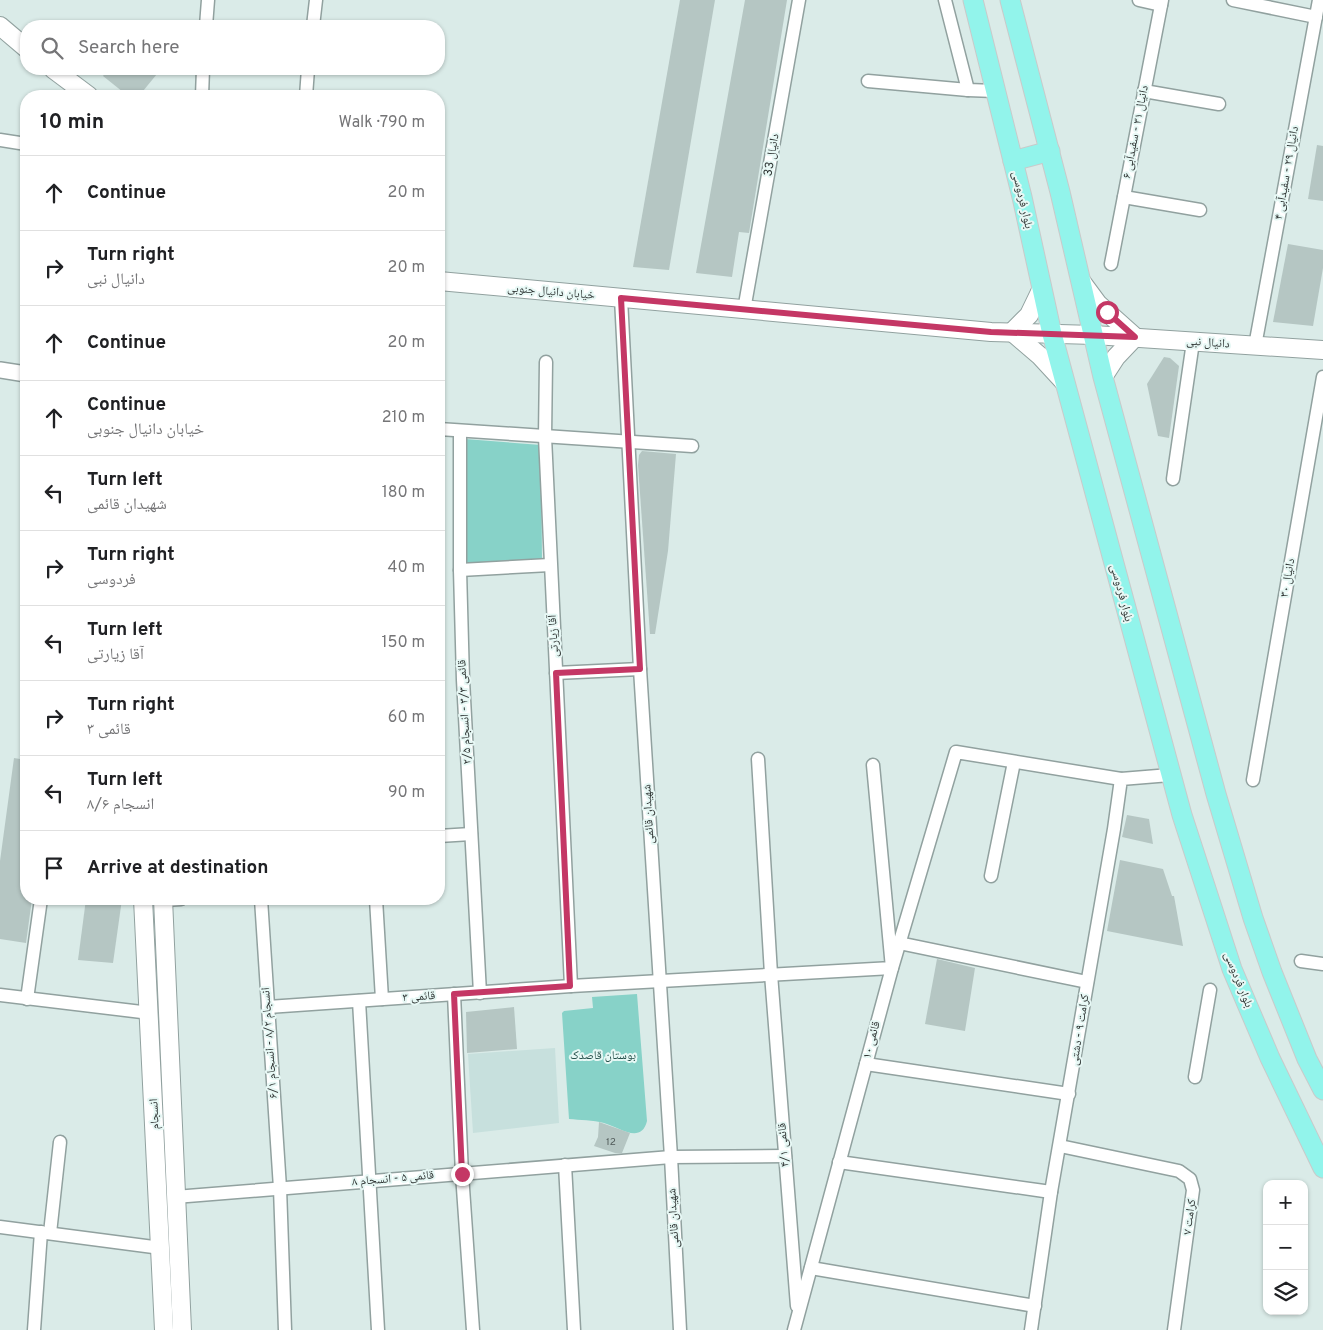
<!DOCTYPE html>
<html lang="en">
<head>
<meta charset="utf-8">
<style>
	:root { --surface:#fff; --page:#f6f6f6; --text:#202124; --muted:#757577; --line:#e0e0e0 }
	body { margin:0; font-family:Overpass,"Noto Naskh Arabic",sans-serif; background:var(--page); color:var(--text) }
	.controls { position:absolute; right:15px; bottom:15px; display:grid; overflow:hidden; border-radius:10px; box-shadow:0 1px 4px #0004 }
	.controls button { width:45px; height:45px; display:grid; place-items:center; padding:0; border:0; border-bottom:1px solid var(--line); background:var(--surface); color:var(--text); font:25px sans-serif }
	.stop { position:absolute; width:15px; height:15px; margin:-11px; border:4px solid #c43765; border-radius:50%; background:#fff }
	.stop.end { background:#c43765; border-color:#fff; box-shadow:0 1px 5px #0008 }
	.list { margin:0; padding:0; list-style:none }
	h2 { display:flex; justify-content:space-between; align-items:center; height:65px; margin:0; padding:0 20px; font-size:21px }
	h2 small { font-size:16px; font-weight:400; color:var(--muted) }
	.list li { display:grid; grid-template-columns:32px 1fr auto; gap:15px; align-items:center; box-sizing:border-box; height:75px; padding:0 20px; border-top:1px solid var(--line) }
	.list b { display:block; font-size:19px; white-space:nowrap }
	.list p { margin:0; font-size:16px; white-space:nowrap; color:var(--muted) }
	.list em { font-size:16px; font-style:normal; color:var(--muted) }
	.icon { flex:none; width:28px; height:28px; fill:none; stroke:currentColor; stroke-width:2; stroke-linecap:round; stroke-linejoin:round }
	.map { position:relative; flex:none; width:1323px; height:1330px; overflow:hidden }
	.search { position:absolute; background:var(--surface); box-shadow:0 1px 4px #0004; left:20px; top:20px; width:425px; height:55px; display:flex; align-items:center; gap:12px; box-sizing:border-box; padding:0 18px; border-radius:20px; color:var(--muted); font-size:19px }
	.panel { position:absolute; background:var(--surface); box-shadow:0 1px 4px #0004; left:20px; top:90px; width:425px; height:815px; border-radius:20px }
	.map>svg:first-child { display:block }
	.built { fill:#c7e0dd }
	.green { fill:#87d2c8 }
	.building { fill:#b5c6c3 }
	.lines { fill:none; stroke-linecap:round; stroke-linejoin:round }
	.minor-casing { stroke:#91a19f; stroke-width:15 }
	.tertiary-casing { stroke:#91a19f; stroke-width:18 }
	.secondary-casing { stroke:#91a19f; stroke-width:20 }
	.primary-casing { stroke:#c9caca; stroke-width:21 }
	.minor { stroke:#fff; stroke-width:12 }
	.tertiary { stroke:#fff; stroke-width:15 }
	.secondary { stroke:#fff; stroke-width:18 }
	.primary { stroke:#92f4eb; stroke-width:19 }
	.route { stroke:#c43765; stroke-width:6 }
	.labels { text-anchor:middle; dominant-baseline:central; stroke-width:4; stroke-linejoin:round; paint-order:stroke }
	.number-label { font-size:10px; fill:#505958 }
	.street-label { font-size:12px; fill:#2f3534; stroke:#e7f8f5 }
	.park-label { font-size:12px; fill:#26504b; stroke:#e7f8f5 }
</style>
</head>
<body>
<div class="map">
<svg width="1323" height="1330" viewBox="0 0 1323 1330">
	<rect width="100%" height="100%" fill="#daebe8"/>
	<!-- built -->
	<polygon class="built" points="555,1048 559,1123 473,1133 468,1054"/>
	<!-- green -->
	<g class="green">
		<polygon points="465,439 541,445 542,563 466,564"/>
		<path d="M637,994L647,1121C641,1145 619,1127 604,1123C593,1120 580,1120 569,1119L562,1013L564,1011L593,1008L592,997Z"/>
	</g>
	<!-- building -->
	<g class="building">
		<polygon points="680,0 715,0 669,270 633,267"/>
		<polygon points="745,0 787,0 749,233 739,232 732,277 696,273"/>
		<polygon points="108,69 161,69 139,96 128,96 103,76"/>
		<polygon points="1317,145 1323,146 1323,201 1308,199"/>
		<polygon points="1288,244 1323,250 1323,268 1313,326 1273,322"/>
		<polygon points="1164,357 1170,358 1179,366 1169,438 1158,436 1147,384"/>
		<polygon points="642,451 676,454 668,551 655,634 650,634 638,465 639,455"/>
		<polygon points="14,758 26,760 26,899 32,899 26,943 0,939 0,861"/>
		<polygon points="1127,815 1149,819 1153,844 1122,837"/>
		<polygon points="1120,860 1163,869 1172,896 1174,896 1183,946 1107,931"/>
		<polygon points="86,899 122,899 113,963 78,960"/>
		<polygon points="937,959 975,968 965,1031 925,1024"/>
		<polygon points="514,1007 517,1049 467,1053 466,1012"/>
		<polygon points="599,1122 630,1133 622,1153 615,1153 594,1146 598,1137"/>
	</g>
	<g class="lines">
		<!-- minor casing -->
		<g class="minor-casing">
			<g id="minor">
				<polyline points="945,0 968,90"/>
				<polyline points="1139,0 1161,5"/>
				<polyline points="1233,0 1316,17"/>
				<polyline points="206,26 208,0"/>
				<polyline points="313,26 316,0"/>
				<polyline points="868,81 968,90 995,91"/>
				<polyline points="1144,91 1219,104"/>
				<polyline points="202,96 203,69"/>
				<polyline points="306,96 308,69"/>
				<polyline points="0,140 26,144"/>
				<polyline points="1124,197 1200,210"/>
				<polyline points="1111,264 1162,0"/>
				<polyline points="621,298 640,669 671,1157 680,1330"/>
				<polyline points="744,310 799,0"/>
				<polyline points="1255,346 1319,0"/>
				<polyline points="546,362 545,437 571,986"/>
				<polyline points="439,429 692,446"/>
				<polyline points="460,431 460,570 463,680 480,993"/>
				<polyline points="1173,479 1193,342"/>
				<polyline points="460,570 550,565"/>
				<polyline points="556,673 640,669"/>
				<polyline points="758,759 771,974 797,1306"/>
				<polyline points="1253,780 1323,377"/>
				<polyline points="439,836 471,834"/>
				<polyline points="991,876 1014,762"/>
				<polyline points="261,899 280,1188 285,1330"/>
				<polyline points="376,899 382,999"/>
				<polyline points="164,900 181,899"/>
				<polyline points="899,943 1087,982"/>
				<polyline points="1301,961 1323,964"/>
				<polyline points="454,994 462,1174 473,1330"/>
				<polyline points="0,995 150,1013"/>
				<polyline points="27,999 41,899"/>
				<polyline points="359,1001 378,1330"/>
				<polyline points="268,1007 571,986 892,968 873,765"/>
				<polyline points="866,1064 1069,1094"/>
				<polyline points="1195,1077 1210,990"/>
				<polyline points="1060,1146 1179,1171 1190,1179 1193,1190 1174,1330"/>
				<polyline points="839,1162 1051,1192"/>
				<polyline points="565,1165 574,1330"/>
				<polyline points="175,1197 671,1157 785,1156"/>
				<polyline points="0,1227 161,1248"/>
				<polyline points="50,1233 60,1142"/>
				<polyline points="811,1268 1035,1306"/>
				<polyline points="34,1330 41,1232"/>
				<polyline points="794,1330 892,968 956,752 1121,779"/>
				<polyline points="1031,1330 1051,1192 1114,829 1121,779 1170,775"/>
			</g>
		</g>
		<!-- tertiary casing -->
		<g class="tertiary-casing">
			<polyline id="tertiary" points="0,370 26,374"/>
		</g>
		<!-- secondary casing -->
		<g class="secondary-casing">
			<g id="secondary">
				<polyline points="0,26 26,48"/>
				<polyline points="53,69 89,96"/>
				<polyline points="439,281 991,332 1094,335 1323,350"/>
				<polyline points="1081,281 1098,304 1135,337 1116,357 1103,377"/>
				<polyline points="1042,288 1029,315 1012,332 1040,356 1064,382"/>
				<polyline points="143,899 164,1330"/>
				<polyline points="163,899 182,1330"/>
			</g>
		</g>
		<!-- primary casing -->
		<g class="primary-casing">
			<g id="primary">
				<polyline points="973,0 1022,197 1052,334 1182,815 1232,969 1270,1058 1323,1168"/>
				<polyline points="1010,0 1060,192 1103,377 1216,794 1253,918 1272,972 1307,1059 1323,1090"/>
				<polyline points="1013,161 1050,151"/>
			</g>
		</g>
		<!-- minor -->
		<use href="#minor" class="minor"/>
		<!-- tertiary -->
		<use href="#tertiary" class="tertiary"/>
		<!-- secondary -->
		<use href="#secondary" class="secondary"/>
		<!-- primary -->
		<use href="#primary" class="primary"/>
	</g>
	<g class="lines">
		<!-- route -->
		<polyline class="route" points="462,1174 454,994 570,986 556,673 640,669 621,298 991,332 1135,337 1107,312"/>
	</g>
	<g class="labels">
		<!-- number labels -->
		<g class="number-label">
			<text x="611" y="1142">12</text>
		</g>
		<!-- street labels -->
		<g class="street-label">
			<text transform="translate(1136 132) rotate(-79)">دانیال ۳۱ - سفیدآبی ۶</text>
			<text transform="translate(772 155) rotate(-80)">دانیال 33</text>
			<text transform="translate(1287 173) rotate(-80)">دانیال ۲۹ - سفیدآبی ۴</text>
			<text transform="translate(1022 200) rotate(77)">بلوار فردوسی</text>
			<text transform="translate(551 292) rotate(5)">خیابان دانیال جنوبی</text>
			<text transform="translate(1208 343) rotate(4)">دانیال نبی</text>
			<text transform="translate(1288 578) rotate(-80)">دانیال ۳۰</text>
			<text transform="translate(1121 593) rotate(75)">بلوار فردوسی</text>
			<text transform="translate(554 636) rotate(-93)">آقا زیارتی</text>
			<text transform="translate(465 712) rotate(-93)">قائمی ۳/۳ - انسجام ۲/۵</text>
			<text transform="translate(649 814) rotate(-93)">شهیدان قائمی</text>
			<text transform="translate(1238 980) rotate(68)">بلوار فردوسی</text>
			<text transform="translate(419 997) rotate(-4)">قائمی ۳</text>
			<text transform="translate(1080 1030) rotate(-81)">کرامت ۹ - دشتی</text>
			<text transform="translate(872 1040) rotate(-75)">قائمی ۱۰</text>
			<text transform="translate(270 1043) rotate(-94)">انسجام ۸/۲ - انسجام ۶/۱</text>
			<text transform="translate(155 1114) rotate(-93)">انسجام</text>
			<text transform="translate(784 1145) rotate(-94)">قائمی ۴/۱</text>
			<text transform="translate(393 1179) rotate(-5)">قائمی ۵ - انسجام ۸</text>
			<text transform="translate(1190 1217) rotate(-82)">کرامت ۷</text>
			<text transform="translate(674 1218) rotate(-93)">شهیدان قائمی</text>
		</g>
		<!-- park labels -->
		<g class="park-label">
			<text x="603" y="1056">بوستان قاصدک</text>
		</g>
	</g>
</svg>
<div class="controls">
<button>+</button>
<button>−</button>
<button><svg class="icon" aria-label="layers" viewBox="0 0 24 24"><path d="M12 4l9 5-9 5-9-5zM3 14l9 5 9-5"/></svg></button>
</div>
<div class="stop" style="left:1107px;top:312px"></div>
<div class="stop end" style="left:462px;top:1174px"></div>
<div class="search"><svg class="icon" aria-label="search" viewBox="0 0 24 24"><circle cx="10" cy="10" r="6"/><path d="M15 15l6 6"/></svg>Search here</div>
<section class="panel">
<h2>10 min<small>Walk · 790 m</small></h2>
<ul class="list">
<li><svg class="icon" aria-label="ahead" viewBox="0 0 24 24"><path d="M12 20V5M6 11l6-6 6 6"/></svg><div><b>Continue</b></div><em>20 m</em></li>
<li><svg class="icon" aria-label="right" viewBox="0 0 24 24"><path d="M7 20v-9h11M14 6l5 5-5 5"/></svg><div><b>Turn right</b><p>دانیال نبی</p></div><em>20 m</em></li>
<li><svg class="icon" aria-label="ahead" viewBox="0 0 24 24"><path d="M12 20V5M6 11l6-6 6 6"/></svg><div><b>Continue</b></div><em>20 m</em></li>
<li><svg class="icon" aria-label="ahead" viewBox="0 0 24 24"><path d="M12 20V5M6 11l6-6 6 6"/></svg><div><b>Continue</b><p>خیابان دانیال جنوبی</p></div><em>210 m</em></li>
<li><svg class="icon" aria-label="left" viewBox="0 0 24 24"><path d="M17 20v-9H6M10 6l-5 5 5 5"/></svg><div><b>Turn left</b><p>شهیدان قائمی</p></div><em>180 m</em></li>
<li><svg class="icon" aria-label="right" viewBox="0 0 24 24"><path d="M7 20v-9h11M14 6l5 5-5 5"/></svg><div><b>Turn right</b><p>فردوسی</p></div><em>40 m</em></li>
<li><svg class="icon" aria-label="left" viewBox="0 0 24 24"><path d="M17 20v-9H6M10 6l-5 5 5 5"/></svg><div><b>Turn left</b><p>آقا زیارتی</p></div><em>150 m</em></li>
<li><svg class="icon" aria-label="right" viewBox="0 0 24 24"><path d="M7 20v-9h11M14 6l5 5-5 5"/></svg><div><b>Turn right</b><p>قائمی ۳</p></div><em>60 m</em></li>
<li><svg class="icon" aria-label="left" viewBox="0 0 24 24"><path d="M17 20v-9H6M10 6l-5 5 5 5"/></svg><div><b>Turn left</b><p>انسجام ۸/۶</p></div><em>90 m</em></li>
<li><svg class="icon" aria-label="arrive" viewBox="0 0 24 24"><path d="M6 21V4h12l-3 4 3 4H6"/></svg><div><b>Arrive at destination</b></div></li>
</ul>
</section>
</div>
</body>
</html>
